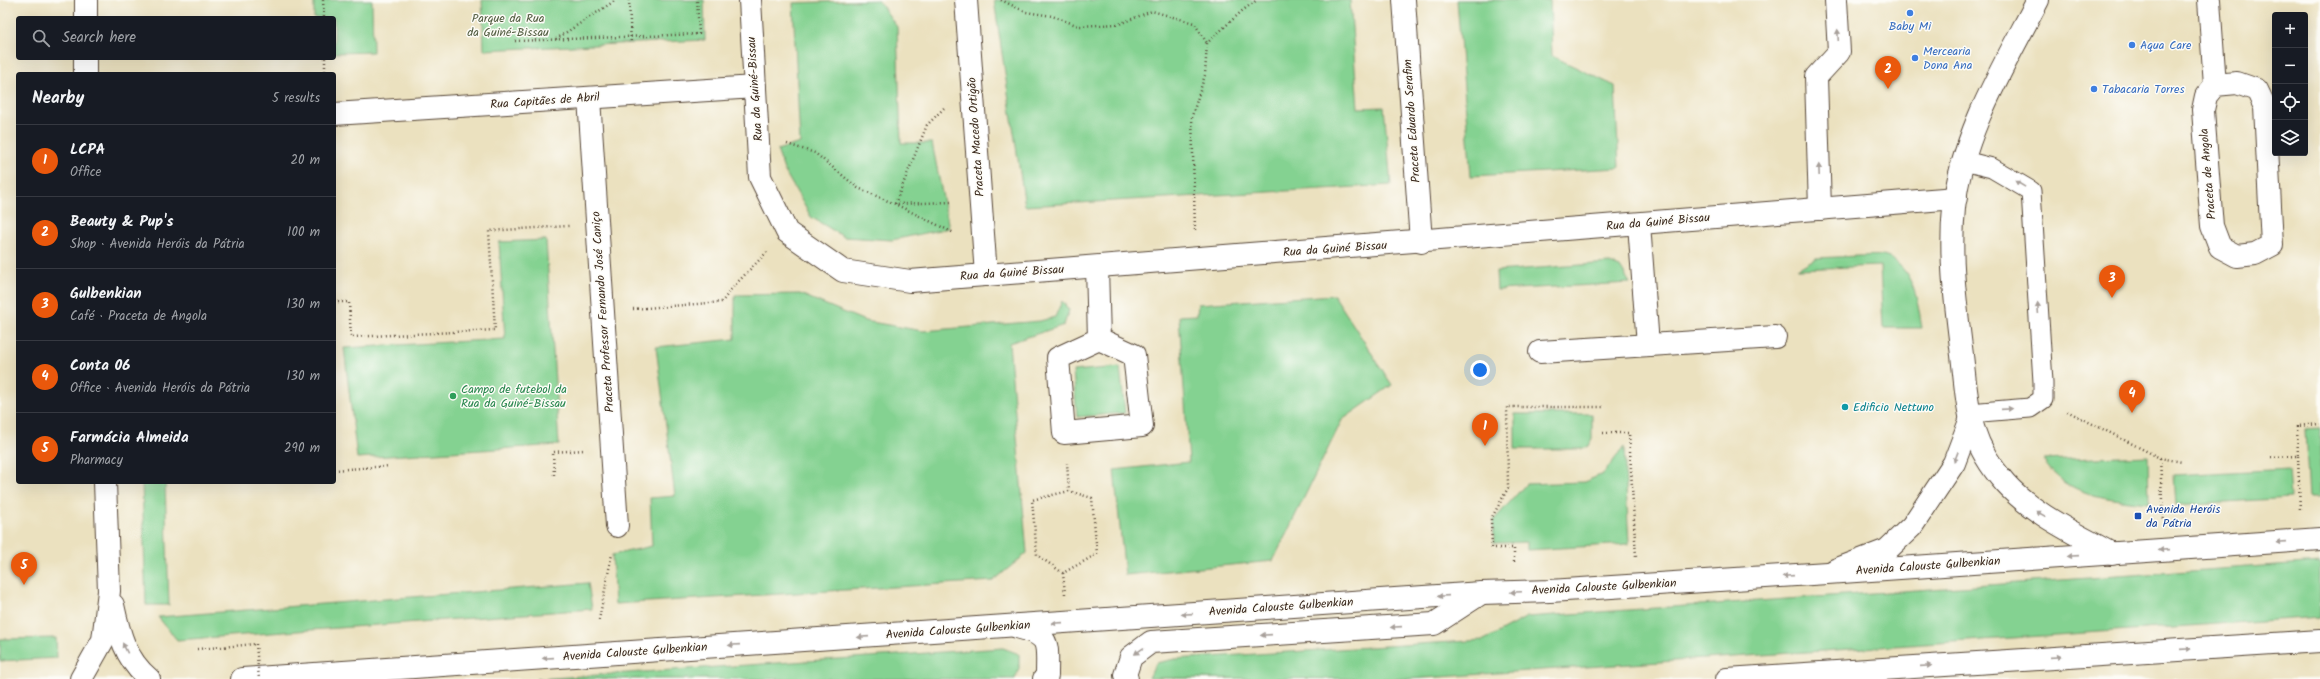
<!DOCTYPE html>
<html lang="en">
<head>
<meta charset="utf-8">
<style>
	:root { --surface:#171b24; --page:#242831; --text:#f1f3f6; --muted:#9ea1a6; --line:#363941; --accent:#ea580c }
	body { margin:0; font-family:Kalam,sans-serif; background:var(--page); color:var(--text) }
	.controls { position:absolute; right:12px; top:12px; display:grid; overflow:hidden; border-radius:4px; box-shadow:0 4px 16px #0002 }
	.controls button { width:36px; height:36px; display:grid; place-items:center; padding:0; border:0; border-bottom:1px solid var(--line); background:var(--surface); color:var(--text); font:20px sans-serif }
	.you { position:absolute; left:1480px; top:370px; width:14px; height:14px; margin:-10px; border:3px solid #fff; border-radius:50%; background:#1a73e8; box-shadow:0 0 0 6px #1a73e833 }
	.badge { display:grid; place-items:center; width:26px; height:26px; border-radius:50%; background:var(--accent); color:#fff; font-size:13px; font-weight:700 }
	.pin { position:absolute; translate:-50% -33px; filter:drop-shadow(0 1px 2px #0008) }
	.pin::after { content:''; position:absolute; top:21px; width:14px; height:12px; background:inherit; clip-path:polygon(0 0,100% 0,50% 100%) }
	.list { margin:0; padding:0; list-style:none }
	h2 { display:flex; justify-content:space-between; align-items:center; height:52px; margin:0; padding:0 16px; font-size:17px }
	h2 small { font-size:13px; font-weight:400; color:var(--muted) }
	.list li { display:grid; grid-template-columns:26px 1fr auto; gap:12px; align-items:center; box-sizing:border-box; height:72px; padding:0 16px; border-top:1px solid var(--line) }
	.list b { display:block; font-size:15px; white-space:nowrap }
	.list p { margin:0; font-size:13px; white-space:nowrap; color:var(--muted) }
	.list em { font-size:13px; font-style:normal; color:var(--muted) }
	.icon { flex:none; width:22px; height:22px; fill:none; stroke:currentColor; stroke-width:2; stroke-linecap:round; stroke-linejoin:round }
	.map { position:relative; flex:none; width:2320px; height:679px; overflow:hidden }
	.search { position:absolute; background:var(--surface); box-shadow:0 4px 16px #0002; left:16px; top:16px; width:320px; height:44px; display:flex; align-items:center; gap:10px; box-sizing:border-box; padding:0 14px; border-radius:4px; color:var(--muted); font-size:15px }
	.panel { position:absolute; background:var(--surface); box-shadow:0 4px 16px #0002; left:16px; top:72px; width:320px; height:412px; border-radius:4px }
	.map>svg:first-child { display:block }
	.green { fill:#84d291; stroke:#607e58 }
	.lines { fill:none; stroke-linecap:round; stroke-linejoin:round }
	.lane-casing { stroke:#554536; stroke-width:21 }
	.street-casing { stroke:#554536; stroke-width:24 }
	.secondary-casing { stroke:#554536; stroke-width:24 }
	.primary-casing { stroke:#554536; stroke-width:24 }
	.path { stroke:#554536; stroke-width:2.5; stroke-dasharray:1 3; stroke-linecap:butt }
	.lane { stroke:#fff; stroke-width:19 }
	.street { stroke:#fff; stroke-width:22 }
	.secondary { stroke:#fff; stroke-width:22 }
	.primary { stroke:#fff; stroke-width:22 }
	.path-bridge { stroke:#554536; stroke-width:2.5; stroke-dasharray:1 3; stroke-linecap:butt }
	.oneway { fill:#a79f9a }
	.shop-dot { fill:#3f7fe0; stroke:#fdfcf7; stroke-width:1.5 }
	.leisure-dot { fill:#2e9e5b; stroke:#fdfcf7; stroke-width:1.5 }
	.culture-dot { fill:#0f9aa8; stroke:#fdfcf7; stroke-width:1.5 }
	.transit-dot { fill:#1a4fb4; stroke:#fdfcf7; stroke-width:1.5 }
	.labels { text-anchor:middle; dominant-baseline:central; stroke-width:3; stroke-linejoin:round; paint-order:stroke }
	.park-label { font-size:12px; fill:#515c40; stroke:#fdfcf7 }
	.shop-label { font-size:12px; fill:#366cbe; stroke:#fdfcf7; text-anchor:start }
	.street-label { font-size:12px; fill:#3b2a1e; stroke:#fdfcf7 }
	.leisure-label { font-size:12px; fill:#27864d; stroke:#fdfcf7; text-anchor:start }
	.culture-label { font-size:12px; fill:#0d838f; stroke:#fdfcf7; text-anchor:start }
	.transit-label { font-size:12px; fill:#164399; stroke:#fdfcf7; text-anchor:start }
</style>
</head>
<body>
<div class="map">
<svg width="2320" height="679" viewBox="0 0 2320 679">
	<rect width="100%" height="100%" fill="#fdfcf7"/>
	<filter id="ink" filterUnits="userSpaceOnUse"><feTurbulence type="fractalNoise" baseFrequency=".025" numOctaves="2"/><feDisplacementMap in="SourceGraphic" scale="8" xChannelSelector="R" yChannelSelector="G"/><feConvolveMatrix kernelMatrix="1 2 1 2 8 2 1 2 1" color-interpolation-filters="sRGB"/></filter>
	<filter id="wash" filterUnits="userSpaceOnUse"><feTurbulence type="fractalNoise" baseFrequency=".012" numOctaves="4" result="noise"/><feDisplacementMap in="SourceGraphic" scale="16" xChannelSelector="R" yChannelSelector="G"/><feGaussianBlur stdDeviation="0.9" result="paint"/><feColorMatrix in="noise" values="0 0 0 0 0 0 0 0 0 0 0 0 0 0 0 0 0 1.4 0 .05"/><feComposite in="paint" operator="in"/></filter>
	<g filter="url(#wash)">
		<rect width="100%" height="100%" fill="#ebe1bf"/>
		<!-- green -->
		<g class="green">
			<polygon points="314,0 372,0 373,52 334,53 334,18 314,18"/>
			<polygon points="482,0 704,0 705,40 484,50"/>
			<polygon points="878,0 897,27 901,143 932,143 949,228 892,240 844,237 811,217 784,170 777,150 800,143 793,3"/>
			<polygon points="994,0 1350,0 1358,108 1384,107 1391,185 1025,206"/>
			<polygon points="1457,0 1550,0 1552,56 1615,86 1619,168 1471,176"/>
			<polygon points="546,240 559,445 357,458 344,348 505,339 499,242"/>
			<path d="M1858,256C1866,256 1882,254 1889,258C1914,270 1918,303 1922,328H1883L1880,266L1797,269L1816,258Z"/>
			<polygon points="1610,263 1620,267 1630,283 1497,290 1496,271"/>
			<polygon points="800,294 865,321 923,331 1040,321 1055,317 1062,301 1069,310 1064,325 1009,343 1027,553 993,581 615,604 612,555 652,546 650,498 675,496 656,347 735,339 735,295"/>
			<polygon points="1334,295 1392,385 1342,420 1273,561 1125,575 1114,470 1189,462 1179,316 1197,315 1198,304"/>
			<polygon points="1120,367 1125,413 1077,417 1073,371"/>
			<polygon points="1515,414 1592,414 1592,439 1589,446 1582,449 1515,449"/>
			<polygon points="2320,429 2320,497 2309,497 2305,430"/>
			<polygon points="1624,447 1629,544 1527,550 1527,542 1494,543 1493,521 1526,484 1584,482 1603,474"/>
			<path d="M2148,456L2149,503C2109,499 2067,497 2043,460Z"/>
			<polygon points="2289,469 2291,498 2175,505 2173,475"/>
			<polygon points="142,482 165,482 169,605 146,605"/>
			<polygon points="2320,562 2320,617 1410,679 1149,678 1156,663 1175,659 1484,640 1527,617"/>
			<polygon points="588,583 592,609 177,640 158,617"/>
			<polygon points="56,638 57,658 0,661 0,639"/>
			<polygon points="1003,648 1019,654 1019,668 1015,679 537,679"/>
		</g>
	</g>
	<g filter="url(#ink)">
		<g class="lines">
			<!-- lane casing -->
			<g class="lane-casing">
				<polyline id="lane" points="1964,161 1992,168 2031,191 2043,382 2043,399 2030,408 1969,413"/>
			</g>
			<!-- street casing -->
			<g class="street-casing">
				<g id="street">
					<polyline points="750,0 760,177 787,232 843,271 910,281 1956,198"/>
					<polyline points="966,0 986,275"/>
					<polyline points="1404,0 1421,242"/>
					<path d="M2038,0C2005,64 1961,135 1954,208C1949,257 1956,306 1962,355C1968,408 1968,441 2005,483C2034,515 2075,533 2112,554"/>
					<polyline points="2209,0 2215,85"/>
					<polygon points="2237,83 2257,90 2265,107 2272,245 2255,254 2237,256 2220,247 2212,226 2203,110 2206,96 2215,85"/>
					<polyline points="589,98 617,526"/>
					<polyline points="334,114 755,87"/>
					<polyline points="1820,209 1816,77 1839,52 1836,0"/>
					<polyline points="1639,224 1648,345"/>
					<polyline points="1097,267 1099,339 1058,358 1064,433 1142,426 1134,355 1099,339"/>
					<polyline points="1540,352 1775,337"/>
					<polyline points="1835,570 1887,550 1912,526 1954,463 1970,421"/>
				</g>
			</g>
			<!-- secondary casing -->
			<g class="secondary-casing">
				<g id="secondary">
					<polyline points="86,18 86,0"/>
					<polyline points="85,74 85,58"/>
					<path d="M113,605C119,633 125,659 149,679"/>
					<polyline points="81,679 103,640 109,591 105,482"/>
				</g>
			</g>
			<!-- primary casing -->
			<g class="primary-casing">
				<g id="primary">
					<path d="M1017,627C1052,636 1047,643 1047,676L1044,679"/>
					<polyline points="242,679 1481,593 1550,591 1827,573 2320,539"/>
					<polyline points="1127,679 1125,675 1131,657 1151,642 1434,624 1480,594"/>
					<polyline points="1727,679 2320,641"/>
				</g>
			</g>
			<!-- path -->
			<g class="path">
				<polyline points="323,0 324,18"/>
				<polyline points="629,0 631,44"/>
				<polyline points="1001,0 1026,12 1052,16 1079,26 1119,24 1152,11 1194,23 1207,43"/>
				<polyline points="556,39 616,0"/>
				<polyline points="515,41 699,34 697,0"/>
				<polyline points="325,58 325,74"/>
				<polyline points="944,108 927,125 895,204 954,233"/>
				<polyline points="787,144 815,153 858,188 895,204 951,202"/>
				<polyline points="1195,230 1192,116 1205,75 1207,43 1242,11 1257,0"/>
				<polyline points="334,302 349,302 351,337 495,330 489,231 569,226"/>
				<polyline points="633,309 722,302 732,288 767,252"/>
				<polyline points="2067,411 2160,458 2182,462"/>
				<polyline points="1603,433 1629,433 1636,557"/>
				<polyline points="2298,456 2300,512"/>
				<polyline points="2271,457 2298,456 2297,426 2320,424"/>
				<polyline points="2160,458 2163,521"/>
				<polyline points="334,470 389,466"/>
				<polyline points="554,475 553,452 584,450"/>
				<polyline points="1514,562 1514,548 1492,548 1491,519 1508,488 1507,407 1604,407"/>
				<polyline points="1063,573 1037,555 1032,500 1069,491"/>
				<polyline points="1065,594 1063,573 1097,554 1092,498 1069,491 1067,463"/>
				<polyline points="599,620 612,554"/>
				<polyline points="197,649 256,644"/>
			</g>
			<!-- lane -->
			<use href="#lane" class="lane"/>
			<!-- street -->
			<use href="#street" class="street"/>
			<!-- secondary -->
			<use href="#secondary" class="secondary"/>
			<!-- primary -->
			<use href="#primary" class="primary"/>
			<!-- path-bridge -->
			<polyline class="path-bridge" points="256,644 259,679"/>
		</g>
		<!-- one-way arrows -->
		<defs><path id="oneway-solid" d="M-6-.8H1V-3.2L6.5 0L1 3.2V.8H-6Z"/></defs>
		<g class="oneway">
			<use href="#oneway-solid" transform="translate(1838 35) rotate(-93)"/>
			<use href="#oneway-solid" transform="translate(1819 170) rotate(-92)"/>
			<use href="#oneway-solid" transform="translate(2020 184) rotate(-149)"/>
			<use href="#oneway-solid" transform="translate(2038 308) rotate(-94)"/>
			<use href="#oneway-solid" transform="translate(2007 409) rotate(-4)"/>
			<use href="#oneway-solid" transform="translate(1956 457) rotate(111)"/>
			<use href="#oneway-solid" transform="translate(2041 514) rotate(-151)"/>
			<use href="#oneway-solid" transform="translate(2281 542) rotate(176)"/>
			<use href="#oneway-solid" transform="translate(2164 550) rotate(176)"/>
			<use href="#oneway-solid" transform="translate(2073 556) rotate(176)"/>
			<use href="#oneway-solid" transform="translate(1788 576) rotate(176)"/>
			<use href="#oneway-solid" transform="translate(1516 592) rotate(178)"/>
			<use href="#oneway-solid" transform="translate(1443 596) rotate(176)"/>
			<use href="#oneway-solid" transform="translate(1187 614) rotate(176)"/>
			<use href="#oneway-solid" transform="translate(1057 623) rotate(176)"/>
			<use href="#oneway-solid" transform="translate(1396 627) rotate(176)"/>
			<use href="#oneway-solid" transform="translate(1266 635) rotate(176)"/>
			<use href="#oneway-solid" transform="translate(863 637) rotate(176)"/>
			<use href="#oneway-solid" transform="translate(734 645) rotate(176)"/>
			<use href="#oneway-solid" transform="translate(125 648) rotate(-116)"/>
			<use href="#oneway-solid" transform="translate(2186 649) rotate(-4)"/>
			<use href="#oneway-solid" transform="translate(1139 651) rotate(145)"/>
			<use href="#oneway-solid" transform="translate(2056 657) rotate(-4)"/>
			<use href="#oneway-solid" transform="translate(548 658) rotate(176)"/>
			<use href="#oneway-solid" transform="translate(1926 666) rotate(-4)"/>
		</g>
	</g>
	<!-- markers -->
	<g class="shop-dot">
		<circle cx="1910" cy="13" r="4"/>
		<circle cx="2132" cy="45" r="4"/>
		<circle cx="1915" cy="58" r="4"/>
		<circle cx="2094" cy="89" r="4"/>
	</g>
	<circle class="leisure-dot" cx="453" cy="396" r="4"/>
	<circle class="culture-dot" cx="1845" cy="407" r="4"/>
	<rect class="transit-dot" x="2134" y="512" width="8" height="8" rx="2"/>
	<g class="labels">
		<!-- park labels -->
		<g class="park-label">
			<text x="508" y="18">Parque da Rua<tspan x="508" dy="14">da Guiné-Bissau</tspan></text>
		</g>
		<!-- shop labels -->
		<g class="shop-label">
			<text x="1910" y="26" text-anchor="middle">Baby Mi</text>
			<text x="2140" y="45">Aqua Care</text>
			<text x="1923" y="51">Mercearia<tspan x="1923" dy="14">Dona Ana</tspan></text>
			<text x="2102" y="89">Tabacaria Torres</text>
		</g>
		<!-- street labels -->
		<g class="street-label">
			<text transform="translate(755 89) rotate(-94)">Rua da Guiné-Bissau</text>
			<text transform="translate(545 101) rotate(-4)">Rua Capitães de Abril</text>
			<text transform="translate(1412 121) rotate(-94)">Praceta Eduardo Serafim</text>
			<text transform="translate(976 137) rotate(-94)">Praceta Macedo Ortigão</text>
			<text transform="translate(2208 174) rotate(-95)">Praceta de Angola</text>
			<text transform="translate(1658 222) rotate(-5)">Rua da Guiné Bissau</text>
			<text transform="translate(1335 249) rotate(-4)">Rua da Guiné Bissau</text>
			<text transform="translate(1012 273) rotate(-4)">Rua da Guiné Bissau</text>
			<text transform="translate(603 312) rotate(-94)">Praceta Professor Fernando José Caniço</text>
			<text transform="translate(1928 566) rotate(-4)">Avenida Calouste Gulbenkian</text>
			<text transform="translate(1604 587) rotate(-3)">Avenida Calouste Gulbenkian</text>
			<text transform="translate(1281 607) rotate(-4)">Avenida Calouste Gulbenkian</text>
			<text transform="translate(958 630) rotate(-4)">Avenida Calouste Gulbenkian</text>
			<text transform="translate(635 652) rotate(-4)">Avenida Calouste Gulbenkian</text>
		</g>
		<!-- leisure labels -->
		<g class="leisure-label">
			<text x="461" y="389">Campo de futebol da<tspan x="461" dy="14">Rua da Guiné-Bissau</tspan></text>
		</g>
		<!-- culture labels -->
		<g class="culture-label">
			<text x="1853" y="407">Edificio Nettuno</text>
		</g>
		<!-- transit labels -->
		<g class="transit-label">
			<text x="2146" y="509">Avenida Heróis<tspan x="2146" dy="14">da Pátria</tspan></text>
		</g>
	</g>
</svg>
<div class="controls">
<button>+</button>
<button>−</button>
<button><svg class="icon" aria-label="locate" viewBox="0 0 24 24"><circle cx="12" cy="12" r="6"/><path d="M12 2v4M12 18v4M2 12h4M18 12h4"/></svg></button>
<button><svg class="icon" aria-label="layers" viewBox="0 0 24 24"><path d="M12 4l9 5-9 5-9-5zM3 14l9 5 9-5"/></svg></button>
</div>
<div class="you"></div>
<div class="pin badge" style="left:1485px;top:446px">1</div>
<div class="pin badge" style="left:1888px;top:89px">2</div>
<div class="pin badge" style="left:2112px;top:298px">3</div>
<div class="pin badge" style="left:2132px;top:413px">4</div>
<div class="pin badge" style="left:24px;top:585px">5</div>
<div class="search"><svg class="icon" aria-label="search" viewBox="0 0 24 24"><circle cx="10" cy="10" r="6"/><path d="M15 15l6 6"/></svg>Search here</div>
<section class="panel">
<h2>Nearby<small>5 results</small></h2>
<ul class="list">
<li><span class="badge">1</span><div><b>LCPA</b><p>Office</p></div><em>20 m</em></li>
<li><span class="badge">2</span><div><b>Beauty &amp; Pup's</b><p>Shop · Avenida Heróis da Pátria</p></div><em>100 m</em></li>
<li><span class="badge">3</span><div><b>Gulbenkian</b><p>Café · Praceta de Angola</p></div><em>130 m</em></li>
<li><span class="badge">4</span><div><b>Conta 06</b><p>Office · Avenida Heróis da Pátria</p></div><em>130 m</em></li>
<li><span class="badge">5</span><div><b>Farmácia Almeida</b><p>Pharmacy</p></div><em>290 m</em></li>
</ul>
</section>
</div>
</body>
</html>
